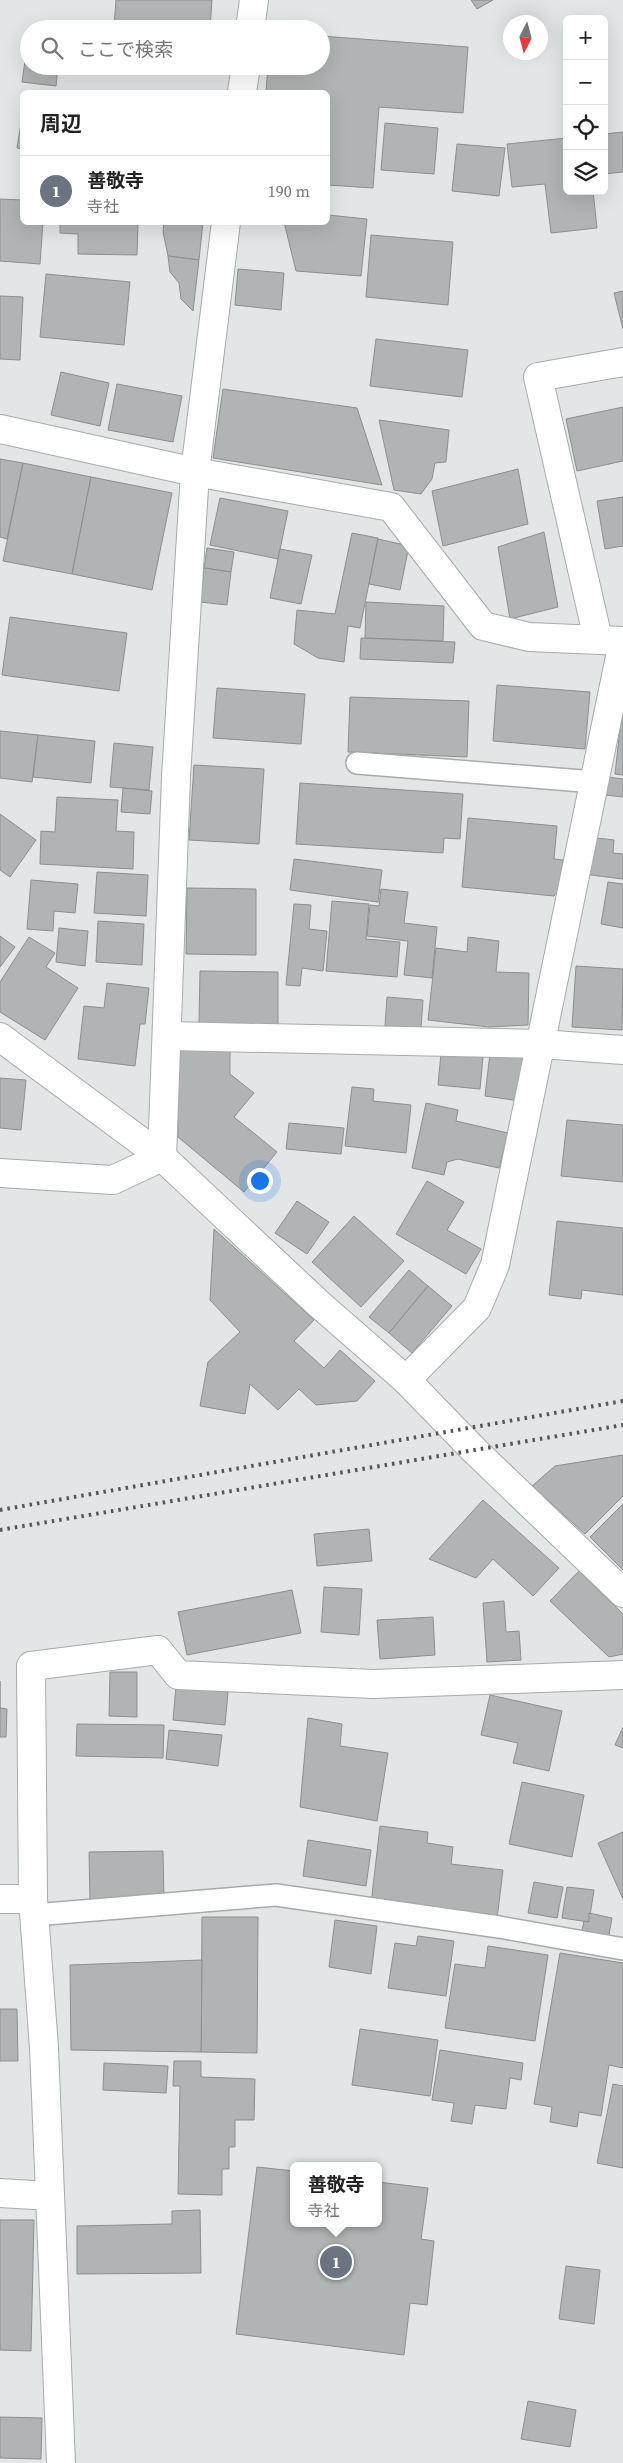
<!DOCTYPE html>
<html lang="ja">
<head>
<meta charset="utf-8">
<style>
	:root { --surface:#fff; --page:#f6f6f6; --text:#222; --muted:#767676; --line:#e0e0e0; --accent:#a3652a }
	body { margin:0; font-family:"Source Serif 4","Noto Sans JP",serif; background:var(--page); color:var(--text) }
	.controls { position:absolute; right:15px; top:15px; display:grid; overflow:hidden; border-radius:8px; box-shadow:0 5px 20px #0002 }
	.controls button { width:45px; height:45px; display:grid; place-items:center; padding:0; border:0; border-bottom:1px solid var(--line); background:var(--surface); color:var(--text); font:25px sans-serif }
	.compass { position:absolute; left:503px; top:15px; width:45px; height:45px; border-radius:50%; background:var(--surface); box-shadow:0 5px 20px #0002; rotate:186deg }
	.you { position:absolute; left:259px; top:1180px; width:18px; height:18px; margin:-12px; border:4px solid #fff; border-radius:50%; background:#1a73e8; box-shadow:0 0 0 8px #1a73e833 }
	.badge { display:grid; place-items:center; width:32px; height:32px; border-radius:50%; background:var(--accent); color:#fff; font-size:16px; font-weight:700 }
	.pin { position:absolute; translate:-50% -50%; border:2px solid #fff; box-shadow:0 1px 5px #0006 }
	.popup { position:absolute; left:290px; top:2162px; width:92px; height:65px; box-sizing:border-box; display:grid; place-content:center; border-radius:8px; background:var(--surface); filter:drop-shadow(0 1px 4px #0005); font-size:16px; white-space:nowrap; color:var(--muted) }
	.popup b { font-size:19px; color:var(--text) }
	.popup::after { content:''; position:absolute; left:50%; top:100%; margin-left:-10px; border:10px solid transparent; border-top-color:var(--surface) }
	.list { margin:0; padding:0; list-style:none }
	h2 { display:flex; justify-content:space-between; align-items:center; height:65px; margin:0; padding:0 20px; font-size:21px }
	h2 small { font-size:16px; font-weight:400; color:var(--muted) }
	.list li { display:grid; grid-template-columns:32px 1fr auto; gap:15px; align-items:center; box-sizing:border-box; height:70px; padding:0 20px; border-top:1px solid var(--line) }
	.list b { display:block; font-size:19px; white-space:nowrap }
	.list p { margin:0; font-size:16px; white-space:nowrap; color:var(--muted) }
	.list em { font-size:16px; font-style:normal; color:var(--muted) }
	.icon { flex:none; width:28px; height:28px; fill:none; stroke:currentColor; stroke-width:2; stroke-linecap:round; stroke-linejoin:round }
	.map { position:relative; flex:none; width:623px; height:2463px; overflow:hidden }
	.search { position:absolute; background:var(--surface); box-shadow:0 5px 20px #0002; left:20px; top:20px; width:310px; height:55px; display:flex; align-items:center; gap:12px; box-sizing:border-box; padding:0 18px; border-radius:28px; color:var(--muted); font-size:19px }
	.panel { position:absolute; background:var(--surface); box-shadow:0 5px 20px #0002; left:20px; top:90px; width:310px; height:135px; border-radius:8px }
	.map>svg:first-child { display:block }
	.building { fill:#b0b4b5; stroke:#8b8f90 }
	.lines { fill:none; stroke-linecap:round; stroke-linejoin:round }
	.lane-casing { stroke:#a7abac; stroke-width:24 }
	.street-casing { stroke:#a7abac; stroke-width:30 }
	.secondary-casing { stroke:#a7abac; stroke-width:30 }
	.lane { stroke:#fff; stroke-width:21 }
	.street { stroke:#fff; stroke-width:28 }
	.secondary { stroke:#fff; stroke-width:28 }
	.rail { stroke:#555657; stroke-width:4; stroke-dasharray:2.5 5; stroke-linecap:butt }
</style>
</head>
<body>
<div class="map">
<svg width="623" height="2463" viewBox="0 0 623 2463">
	<rect width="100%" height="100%" fill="#e2e6e7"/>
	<!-- building -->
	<g class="building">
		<polygon points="116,0 212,0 210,29 114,25"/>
		<polygon points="471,0 493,0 477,9"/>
		<polygon points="321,36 468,47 463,113 379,107 373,188 328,185 328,92 266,92 268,66 321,66"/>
		<polygon points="28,40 29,66 58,66 56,86 22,82"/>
		<polygon points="22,117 22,149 17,148"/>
		<polygon points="385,123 438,128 434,174 381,170"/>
		<polygon points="623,132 623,172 604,174 604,134"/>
		<polygon points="567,138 567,191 593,191 597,228 551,233 545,184 512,187 507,144"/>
		<polygon points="457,144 505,148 499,196 452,191"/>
		<polygon points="0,199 22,200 22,222 43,222 40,264 0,261"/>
		<polygon points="328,215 367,219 361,276 296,271 284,222 328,222"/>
		<polygon points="60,222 138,222 137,255 78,254 78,234 60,233"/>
		<polygon points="164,222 203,222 199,260 168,256 163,232"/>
		<polygon points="371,235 453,242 448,305 366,297"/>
		<polygon points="168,256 199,260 193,311 181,299 179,283 170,272"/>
		<polygon points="238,269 284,273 281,310 235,305"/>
		<polygon points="46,274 130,282 124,345 40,337"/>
		<polygon points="623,291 623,329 614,293"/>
		<polygon points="0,296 23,297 20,360 0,359"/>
		<polygon points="376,339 468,350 462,397 370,386"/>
		<polygon points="61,372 109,383 100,426 51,415"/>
		<polygon points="117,384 182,396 173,442 108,430"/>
		<polygon points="223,389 357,408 382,485 213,458"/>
		<polygon points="623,407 623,461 577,471 566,419"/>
		<polygon points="379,420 449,430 446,462 435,463 432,479 421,494 394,490"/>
		<polygon points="0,459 23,463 7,539 0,537"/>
		<polygon points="23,463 91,477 72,574 3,561"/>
		<polygon points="518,469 528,524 443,546 432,491"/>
		<polygon points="91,477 172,493 152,590 72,574"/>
		<polygon points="623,497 623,546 605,549 597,501"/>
		<polygon points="220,498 288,511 278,559 210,545"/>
		<polygon points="544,532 558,607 510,619 498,547"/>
		<polygon points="352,533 378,538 360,628 348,626 344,662 318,658 294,644 297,610 335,614"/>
		<polygon points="378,539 409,546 400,590 369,584"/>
		<polygon points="207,548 234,552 231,572 204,568"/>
		<polygon points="280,549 312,555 301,604 270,598"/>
		<polygon points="204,568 231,572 227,605 200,602"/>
		<polygon points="366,602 444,606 443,641 365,638"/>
		<polygon points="10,617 127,633 119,691 2,675"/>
		<polygon points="361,638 455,642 453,663 360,659"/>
		<polygon points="497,685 590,692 585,749 493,741"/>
		<polygon points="217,688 305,694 301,744 213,738"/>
		<polygon points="350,697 469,701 467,757 348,752"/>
		<polygon points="623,702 623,775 615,774"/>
		<polygon points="0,731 38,735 32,782 0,778"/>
		<polygon points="38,735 95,741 91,783 33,777"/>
		<polygon points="114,743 153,747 149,790 110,787"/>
		<polygon points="194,765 264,769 259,844 189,840"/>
		<polygon points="607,777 623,779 623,797 605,795"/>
		<polygon points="300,783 463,794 460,839 444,838 443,853 296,844"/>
		<polygon points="123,788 152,791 150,814 121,812"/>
		<polygon points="57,797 118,800 116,831 134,832 133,869 40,864 41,831 55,832"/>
		<polygon points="0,814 36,840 10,877 0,870"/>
		<polygon points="468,818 557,826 554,859 563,860 560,889 554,896 462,887"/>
		<polygon points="588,837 614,840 613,853 623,854 623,879 583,874"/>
		<polygon points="294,859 382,870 378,902 290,890"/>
		<polygon points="97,872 148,875 146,916 94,913"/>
		<polygon points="31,880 78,884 75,913 54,911 53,931 27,929"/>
		<polygon points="608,882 623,884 623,928 601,924"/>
		<polygon points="187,888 256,889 256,955 186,954"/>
		<polygon points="381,889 408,892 404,923 437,927 432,978 404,975 408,941 367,936 370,905 379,906"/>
		<polygon points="332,901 369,904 366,939 400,942 397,977 326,971"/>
		<polygon points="294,904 311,905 309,929 327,931 323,971 302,968 300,986 286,985"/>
		<polygon points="98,921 144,924 142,965 96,962"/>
		<polygon points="59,928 88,931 85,966 56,962"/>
		<polygon points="0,936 15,947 0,967"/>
		<polygon points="29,937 55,953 46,967 78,988 45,1040 0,1012 0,982"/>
		<polygon points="468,937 499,941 496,972 529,973 528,1025 489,1027 428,1020 436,948 467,952"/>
		<polygon points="576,966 623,969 622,1030 572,1027"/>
		<polygon points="200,971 278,972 278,1025 199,1024"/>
		<polygon points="107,983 149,988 145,1024 140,1024 135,1066 78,1059 84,1006 104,1008"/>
		<polygon points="387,997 423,1000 421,1028 385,1026"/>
		<polygon points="230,1045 230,1074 254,1093 234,1117 277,1152 244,1192 178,1137 177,1046"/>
		<polygon points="441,1053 483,1057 480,1089 438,1085"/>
		<polygon points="490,1053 525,1058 520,1101 485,1096"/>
		<polygon points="0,1078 26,1080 21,1130 0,1128"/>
		<polygon points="352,1087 374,1089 373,1101 411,1105 406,1153 345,1146"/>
		<polygon points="426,1103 458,1110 456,1121 508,1133 499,1168 458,1159 447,1162 444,1175 412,1168"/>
		<polygon points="567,1120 623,1125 623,1182 561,1176"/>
		<polygon points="289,1123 344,1128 341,1154 286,1149"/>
		<polygon points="427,1181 464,1202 447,1230 481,1249 466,1274 396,1234"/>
		<polygon points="297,1201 329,1222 307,1254 275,1233"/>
		<polygon points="354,1216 404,1261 361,1307 312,1262"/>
		<polygon points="557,1221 623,1228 623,1295 582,1290 581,1299 549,1295"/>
		<polygon points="214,1229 314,1320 294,1341 324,1368 340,1350 375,1381 357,1401 316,1405 299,1389 278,1410 250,1384 245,1414 200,1406 208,1362 240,1332 210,1300"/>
		<polygon points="409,1270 428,1286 389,1333 369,1317"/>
		<polygon points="428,1286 452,1306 412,1353 389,1333"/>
		<polygon points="623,1455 623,1496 585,1534 532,1486 555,1466"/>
		<polygon points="483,1500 559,1568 533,1596 493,1559 476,1578 429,1559"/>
		<polygon points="623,1504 623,1570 590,1537"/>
		<polygon points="369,1529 372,1561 317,1566 314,1534"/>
		<polygon points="579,1571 623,1614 623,1654 609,1657 550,1601"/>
		<polygon points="324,1587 362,1589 359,1635 321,1632"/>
		<polygon points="292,1590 301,1633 187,1655 178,1612"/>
		<polygon points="504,1601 506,1632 519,1631 521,1660 487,1662 483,1603"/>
		<polygon points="433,1617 435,1655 380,1659 377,1620"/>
		<polygon points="110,1672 137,1672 137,1717 109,1716"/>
		<polygon points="0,1681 0,1708 7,1709 6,1737 0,1737"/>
		<polygon points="176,1687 228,1692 225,1725 173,1720"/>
		<polygon points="490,1695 562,1711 549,1771 513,1763 518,1743 481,1735"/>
		<polygon points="308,1718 342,1724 340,1746 388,1753 377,1821 300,1807"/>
		<polygon points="77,1724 164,1725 163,1758 76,1756"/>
		<polygon points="623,1727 623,1748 615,1745"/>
		<polygon points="169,1730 222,1735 218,1766 166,1759"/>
		<polygon points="522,1782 584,1795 572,1857 509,1844"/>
		<polygon points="380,1826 428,1832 427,1843 453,1847 451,1864 503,1870 497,1919 371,1904"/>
		<polygon points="623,1832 623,1899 598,1843"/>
		<polygon points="308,1840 371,1850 366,1886 303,1876"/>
		<polygon points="163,1851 164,1901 90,1902 89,1852"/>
		<polygon points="534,1882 563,1887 557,1918 528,1913"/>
		<polygon points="567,1887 594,1890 589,1922 562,1918"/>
		<polygon points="589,1913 612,1918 608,1940 581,1935 584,1921 589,1922"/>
		<polygon points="202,1917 258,1917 257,2053 201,2052"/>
		<polygon points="335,1920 377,1926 371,1974 329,1967"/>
		<polygon points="418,1936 454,1941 446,1996 388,1988 395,1943 416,1946"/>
		<polygon points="488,1946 548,1955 535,2041 445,2028 455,1964 485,1968"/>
		<polygon points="560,1953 623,1963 623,2068 609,2065 601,2116 579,2112 577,2127 550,2122 552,2107 534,2104"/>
		<polygon points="202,1960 201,2052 71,2050 70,1965"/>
		<polygon points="0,2009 17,2009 18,2061 0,2061"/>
		<polygon points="360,2029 438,2040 430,2096 352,2085"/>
		<polygon points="440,2050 523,2063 521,2080 510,2078 506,2109 475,2105 472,2124 451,2121 454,2103 432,2100"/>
		<polygon points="174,2061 201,2061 201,2077 255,2079 254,2120 235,2120 235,2147 229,2147 229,2169 222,2169 222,2195 178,2194 180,2086 173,2086"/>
		<polygon points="104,2063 168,2066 166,2093 103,2090"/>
		<polygon points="613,2084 623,2086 623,2168 597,2163"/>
		<polygon points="257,2167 294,2171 294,2223 378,2223 378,2182 428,2188 421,2239 434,2241 427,2305 410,2303 404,2355 236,2334"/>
		<polygon points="200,2210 201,2273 77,2274 77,2226 172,2224 172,2211"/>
		<polygon points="0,2220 34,2220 31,2351 0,2350"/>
		<polygon points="566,2266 600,2270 594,2324 559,2319"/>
		<polygon points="528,2401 576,2410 570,2447 521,2439"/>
		<polygon points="0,2417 42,2418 41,2459 0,2458"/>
	</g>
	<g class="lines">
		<!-- lane casing -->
		<g class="lane-casing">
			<g id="lane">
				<polyline points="357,763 595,782"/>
				<polyline points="34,1915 276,1895 499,1927 623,1949"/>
			</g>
		</g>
		<!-- street casing -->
		<g class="street-casing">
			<g id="street">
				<polyline points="250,29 254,0"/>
				<polyline points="242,92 246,66"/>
				<polyline points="0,429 195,472 391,507 483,626 529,637 623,641"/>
				<polyline points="598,639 538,377 623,362"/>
				<polyline points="168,1036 541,1044 623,1050"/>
				<polyline points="0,1173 113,1180 162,1157 176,777 195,472 226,222"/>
				<polyline points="406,1380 477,1308 495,1265 623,642"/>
				<polyline points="0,1899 33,1899"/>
				<polyline points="0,2193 50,2196"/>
				<polyline points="61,2463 44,2048 33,1899 31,1666 158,1650 178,1675 373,1684 623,1675"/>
			</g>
		</g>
		<!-- secondary casing -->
		<g class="secondary-casing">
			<polyline id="secondary" points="0,1037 162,1157 319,1304 406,1380 475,1451 623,1593"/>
		</g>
		<!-- lane -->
		<use href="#lane" class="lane"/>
		<!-- street -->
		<use href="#street" class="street"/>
		<!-- secondary -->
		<use href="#secondary" class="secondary"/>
		<!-- rail -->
		<g class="rail">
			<polyline points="0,1510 623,1401"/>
			<polyline points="0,1530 623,1425"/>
		</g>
	</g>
</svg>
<div class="controls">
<button>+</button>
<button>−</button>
<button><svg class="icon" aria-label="locate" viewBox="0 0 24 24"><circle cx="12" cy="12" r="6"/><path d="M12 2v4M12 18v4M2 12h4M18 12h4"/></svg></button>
<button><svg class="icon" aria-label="layers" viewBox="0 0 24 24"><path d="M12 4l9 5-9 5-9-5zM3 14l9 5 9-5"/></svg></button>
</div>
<svg class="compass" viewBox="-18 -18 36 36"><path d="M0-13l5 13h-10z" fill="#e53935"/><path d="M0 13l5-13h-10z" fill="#767676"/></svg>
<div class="you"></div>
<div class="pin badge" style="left:336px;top:2262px;background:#6b7280">1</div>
<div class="popup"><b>善敬寺</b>寺社</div>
<div class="search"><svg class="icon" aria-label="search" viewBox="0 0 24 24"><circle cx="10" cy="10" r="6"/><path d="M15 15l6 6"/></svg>ここで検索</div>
<section class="panel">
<h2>周辺<small></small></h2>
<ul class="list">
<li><span class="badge" style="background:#6b7280">1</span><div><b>善敬寺</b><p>寺社</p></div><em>190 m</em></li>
</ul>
</section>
</div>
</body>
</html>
